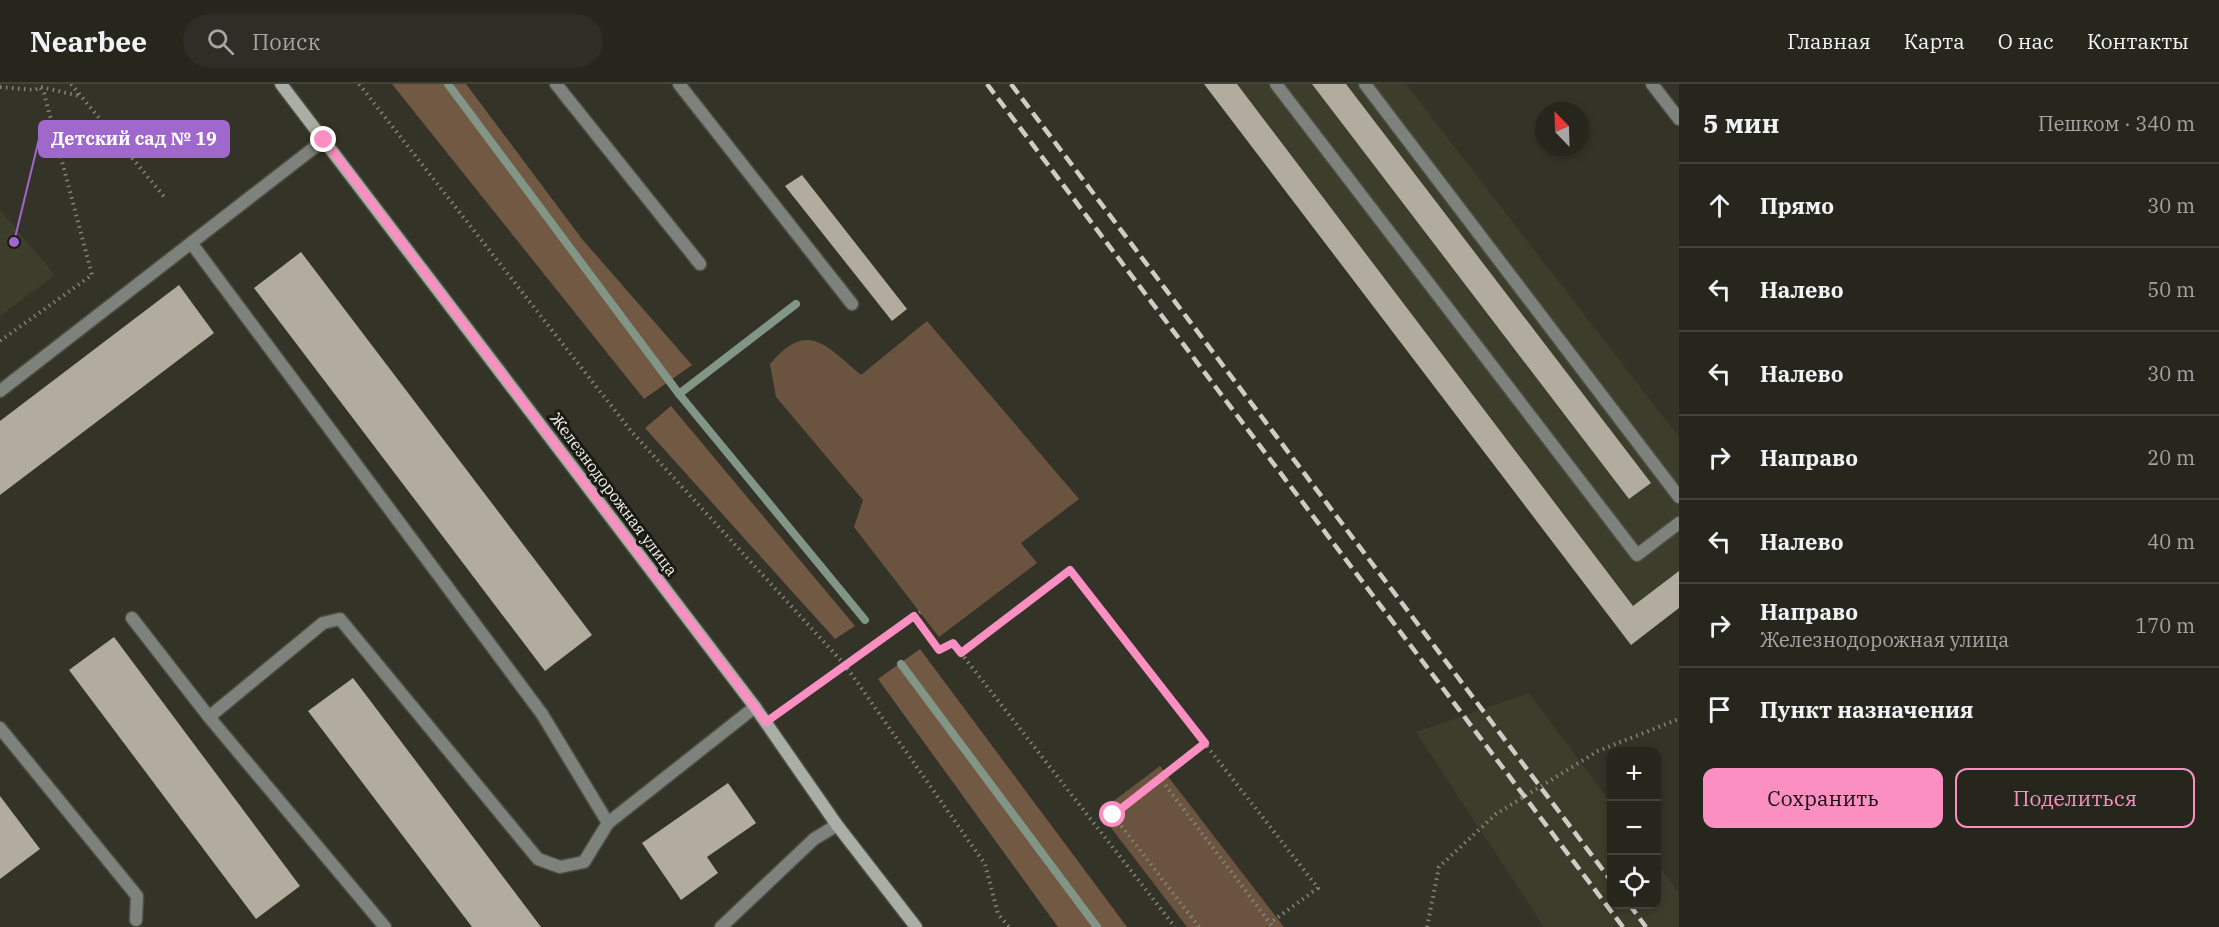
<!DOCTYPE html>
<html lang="ru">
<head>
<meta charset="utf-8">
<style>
	:root { --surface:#26261d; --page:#2e2e26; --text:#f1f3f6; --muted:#a4a5a4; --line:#42433b; --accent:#fc8fc1 }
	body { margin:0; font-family:"IBM Plex Serif",serif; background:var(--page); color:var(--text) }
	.controls { position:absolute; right:18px; bottom:18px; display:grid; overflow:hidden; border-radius:12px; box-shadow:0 3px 9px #0003 }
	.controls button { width:54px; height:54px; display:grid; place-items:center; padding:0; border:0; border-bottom:2px solid var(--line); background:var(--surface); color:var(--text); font:30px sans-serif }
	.compass { position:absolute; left:1535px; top:18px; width:54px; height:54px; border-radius:50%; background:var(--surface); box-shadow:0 3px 9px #0003; rotate:337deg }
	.stop { position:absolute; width:18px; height:18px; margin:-14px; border:4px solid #fc8fc1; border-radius:50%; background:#fff }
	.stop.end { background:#fc8fc1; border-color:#fff; box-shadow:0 2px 6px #0008 }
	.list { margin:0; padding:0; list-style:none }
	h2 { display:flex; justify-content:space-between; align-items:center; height:78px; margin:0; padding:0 24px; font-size:26px }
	h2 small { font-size:20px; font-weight:400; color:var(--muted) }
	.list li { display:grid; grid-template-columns:39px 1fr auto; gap:18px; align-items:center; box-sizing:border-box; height:84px; padding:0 24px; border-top:2px solid var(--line) }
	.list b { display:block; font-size:22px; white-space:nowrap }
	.list p { margin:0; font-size:20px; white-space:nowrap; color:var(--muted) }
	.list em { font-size:20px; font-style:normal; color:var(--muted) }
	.actions { display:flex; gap:12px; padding:18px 24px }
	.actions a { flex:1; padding:14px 0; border:2px solid var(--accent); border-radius:12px; text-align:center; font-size:21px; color:var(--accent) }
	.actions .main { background:var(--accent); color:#111 }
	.icon { flex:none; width:33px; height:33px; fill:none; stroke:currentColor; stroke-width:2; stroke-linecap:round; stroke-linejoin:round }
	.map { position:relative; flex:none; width:1679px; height:843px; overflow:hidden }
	header { display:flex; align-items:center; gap:36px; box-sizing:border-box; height:84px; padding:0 30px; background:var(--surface); border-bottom:2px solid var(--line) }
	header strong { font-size:28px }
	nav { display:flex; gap:33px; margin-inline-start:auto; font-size:21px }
	.search { width:420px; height:54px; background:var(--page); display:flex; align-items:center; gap:15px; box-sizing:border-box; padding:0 21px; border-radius:33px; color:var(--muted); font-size:22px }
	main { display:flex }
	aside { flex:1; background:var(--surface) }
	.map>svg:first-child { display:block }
	.built { fill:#3c3d2b }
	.green { fill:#6b543f }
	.forest { fill:#725943 }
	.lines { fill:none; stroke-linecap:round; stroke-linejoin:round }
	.stream { stroke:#829687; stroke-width:8 }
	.building { fill:#b2ac9f }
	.lane-casing { stroke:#4e4e43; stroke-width:15 }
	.street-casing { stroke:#4e4e43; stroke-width:15 }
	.secondary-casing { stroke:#4e4e43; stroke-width:15 }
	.path { stroke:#84847a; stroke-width:4; stroke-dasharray:1.5 4.5; stroke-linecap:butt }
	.lane { stroke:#7e827c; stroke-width:12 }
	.street { stroke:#7e827c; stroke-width:12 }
	.secondary { stroke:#a9afa6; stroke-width:12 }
	.rail { stroke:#cdcdc5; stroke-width:4.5; stroke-dasharray:12 6; stroke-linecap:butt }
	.route { stroke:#fc8fc1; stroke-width:8 }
	.labels { text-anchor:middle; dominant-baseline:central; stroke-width:6; stroke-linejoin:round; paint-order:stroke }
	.street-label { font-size:16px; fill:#f5f5ee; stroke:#1a1a15 }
	.leader { fill:none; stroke:#a068cd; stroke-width:2 }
	.callout-dot { fill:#a068cd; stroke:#1a1a15; stroke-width:2 }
	.callout { fill:#a068cd; stroke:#a068cd; stroke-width:2 }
	.callout-label { font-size:18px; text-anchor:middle; font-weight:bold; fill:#fff }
</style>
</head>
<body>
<header>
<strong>Nearbee</strong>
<div class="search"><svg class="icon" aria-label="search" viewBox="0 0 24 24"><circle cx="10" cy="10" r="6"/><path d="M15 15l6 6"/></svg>Поиск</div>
<nav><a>Главная</a><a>Карта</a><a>О нас</a><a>Контакты</a></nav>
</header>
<main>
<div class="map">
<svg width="1679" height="843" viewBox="0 0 1679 843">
	<rect width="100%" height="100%" fill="#333327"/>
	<!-- built -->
	<g class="built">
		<polygon points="1204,0 1406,0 1679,353 1679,524 1631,561"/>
		<polygon points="0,126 55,191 0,232"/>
		<polygon points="1529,609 1611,719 1612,820 1656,820 1657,779 1679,809 1679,843 1544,843 1416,648"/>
	</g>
	<!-- green -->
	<g class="green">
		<path d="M927,237L1079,415L1021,459L1037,479L939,553L854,443L863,416L776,313L770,280C808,235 826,262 861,291Z"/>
		<polygon points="1160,682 1284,843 1187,843 1099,728"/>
	</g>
	<!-- forest -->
	<g class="forest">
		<polygon points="392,0 466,0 582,155 692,281 644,315"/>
		<polygon points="671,322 855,542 835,555 645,344"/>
		<polygon points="920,565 1127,843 1058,843 878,595"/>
	</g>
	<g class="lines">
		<!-- stream -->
		<g class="stream">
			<polyline points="448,0 679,310 865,536"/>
			<polyline points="679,310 796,220"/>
			<polyline points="901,580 1097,843"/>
		</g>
	</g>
	<!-- building -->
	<g class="building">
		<polygon points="1204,0 1237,0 1633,522 1679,487 1679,524 1631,561"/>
		<polygon points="1312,0 1346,0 1651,399 1629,415"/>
		<polygon points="802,91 907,225 892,237 785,102"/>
		<polygon points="301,168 592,551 545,587 254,204"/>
		<polygon points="179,201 214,249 0,411 0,337"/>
		<polygon points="114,553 300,802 256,835 69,586"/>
		<polygon points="353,594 372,619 541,843 472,843 308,627"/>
		<polygon points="728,699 756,739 707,773 718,789 681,816 642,759"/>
		<polygon points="0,712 40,765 0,795"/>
	</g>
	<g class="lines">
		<!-- lane casing -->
		<g class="lane-casing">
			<g id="lane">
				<polyline points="556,0 700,180"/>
				<polyline points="679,0 852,220"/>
				<polyline points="1276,0 1637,471 1679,439"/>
				<polyline points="1365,0 1679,413"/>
				<polyline points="192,160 542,630 608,739"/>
				<polyline points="0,307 324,56"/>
				<polyline points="132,534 209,633 385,843"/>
				<polyline points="209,633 323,539 340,535 538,775 560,783 584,778 608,739 755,623"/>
				<polyline points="0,644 137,812 136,836"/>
				<polyline points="721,843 814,755 837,741"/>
			</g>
		</g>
		<!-- street casing -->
		<g class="street-casing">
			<polyline id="street" points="1652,0 1679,35"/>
		</g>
		<!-- secondary casing -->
		<g class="secondary-casing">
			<polyline id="secondary" points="281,0 755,623 837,741 916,843"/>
		</g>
		<!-- path -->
		<g class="path">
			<polyline points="71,0 166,115"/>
			<polyline points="359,0 631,347 845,581 985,780 998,830 1009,843"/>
			<polyline points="0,3 35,6 40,3 44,9 92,191 0,257"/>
			<polyline points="41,3 80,12"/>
			<polyline points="914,532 920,528"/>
			<polyline points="961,569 1069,486 1318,804 1270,839"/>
			<polyline points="781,628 914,532 939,566 953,559 1175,843"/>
			<polyline points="1160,694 1205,659"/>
			<polyline points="1199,843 1113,731 1160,694 1273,843"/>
			<polyline points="1427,843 1439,783 1496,730 1598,667 1679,635"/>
		</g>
		<!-- lane -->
		<use href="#lane" class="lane"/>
		<!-- street -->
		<use href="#street" class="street"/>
		<!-- secondary -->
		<use href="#secondary" class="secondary"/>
		<!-- rail -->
		<g class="rail">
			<polyline points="987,0 1623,843"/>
			<polyline points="1011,0 1612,798"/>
			<polyline points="1629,820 1646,843"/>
		</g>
	</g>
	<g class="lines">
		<!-- route -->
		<polyline class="route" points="324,56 766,638 914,532 939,566 953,559 961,569 1070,486 1205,659 1113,731"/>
	</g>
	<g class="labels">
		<!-- street labels -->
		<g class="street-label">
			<text transform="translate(614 410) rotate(53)">Железнодорожная улица</text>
		</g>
	</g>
	<!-- callouts -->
	<path class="leader" d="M14 158L39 55"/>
	<circle class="callout-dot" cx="14" cy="158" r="6"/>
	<rect class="callout" x="39" y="37" width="190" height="36" rx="6"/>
	<g class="callout-label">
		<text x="134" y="61">Детский сад № 19</text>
	</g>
</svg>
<div class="controls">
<button>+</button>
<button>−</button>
<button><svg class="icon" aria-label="locate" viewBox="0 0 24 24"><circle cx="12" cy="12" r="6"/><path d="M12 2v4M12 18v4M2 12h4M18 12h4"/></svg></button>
</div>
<svg class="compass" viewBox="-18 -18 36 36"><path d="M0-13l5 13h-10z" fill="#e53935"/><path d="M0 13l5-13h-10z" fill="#a4a5a4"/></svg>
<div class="stop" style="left:1113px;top:731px"></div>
<div class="stop end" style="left:324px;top:56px"></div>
</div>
<aside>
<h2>5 мин<small>Пешком · 340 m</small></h2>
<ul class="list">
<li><svg class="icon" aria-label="ahead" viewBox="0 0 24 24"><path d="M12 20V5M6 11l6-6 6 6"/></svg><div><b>Прямо</b></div><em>30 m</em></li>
<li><svg class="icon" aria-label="left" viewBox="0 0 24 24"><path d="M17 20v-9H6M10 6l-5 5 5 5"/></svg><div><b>Налево</b></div><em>50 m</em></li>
<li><svg class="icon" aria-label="left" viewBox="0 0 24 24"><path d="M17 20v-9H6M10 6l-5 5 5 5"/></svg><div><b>Налево</b></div><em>30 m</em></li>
<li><svg class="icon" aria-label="right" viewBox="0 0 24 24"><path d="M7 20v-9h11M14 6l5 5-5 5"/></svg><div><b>Направо</b></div><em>20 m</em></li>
<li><svg class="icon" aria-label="left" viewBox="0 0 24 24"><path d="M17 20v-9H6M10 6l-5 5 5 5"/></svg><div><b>Налево</b></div><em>40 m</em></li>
<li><svg class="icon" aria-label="right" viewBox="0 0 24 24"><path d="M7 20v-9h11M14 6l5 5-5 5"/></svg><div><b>Направо</b><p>Железнодорожная улица</p></div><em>170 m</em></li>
<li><svg class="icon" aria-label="arrive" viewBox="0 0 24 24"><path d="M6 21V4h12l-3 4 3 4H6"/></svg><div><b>Пункт назначения</b></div></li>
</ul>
<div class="actions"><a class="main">Сохранить</a><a>Поделиться</a></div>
</aside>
</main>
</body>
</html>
